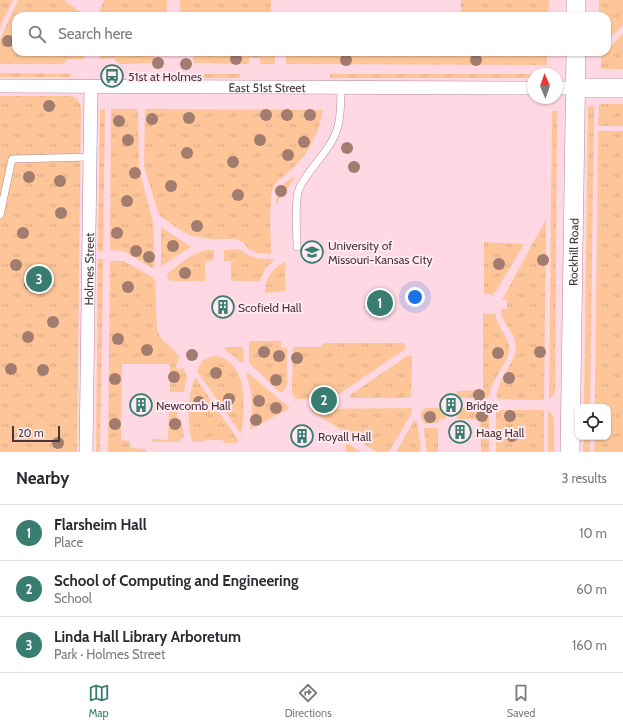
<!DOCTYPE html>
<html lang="en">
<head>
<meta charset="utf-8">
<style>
	:root { --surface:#fff; --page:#f2f2f3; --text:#2b2b33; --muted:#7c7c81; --line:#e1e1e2; --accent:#397d70 }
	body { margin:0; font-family:Cabin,sans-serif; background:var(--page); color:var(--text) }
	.controls { position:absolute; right:12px; bottom:12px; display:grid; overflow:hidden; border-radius:8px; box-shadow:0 1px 3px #0004 }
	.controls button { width:36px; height:36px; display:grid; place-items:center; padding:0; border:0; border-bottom:1px solid var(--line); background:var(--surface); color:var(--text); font:20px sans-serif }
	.compass { position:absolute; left:527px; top:68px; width:36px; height:36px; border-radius:50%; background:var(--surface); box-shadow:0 1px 3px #0004; rotate:358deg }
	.scale { position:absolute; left:12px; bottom:10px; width:48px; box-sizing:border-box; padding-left:4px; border:2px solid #49363b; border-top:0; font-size:11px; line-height:14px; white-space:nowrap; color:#49363b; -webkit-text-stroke:3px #ffebf1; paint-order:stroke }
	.you { position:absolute; left:415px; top:297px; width:14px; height:14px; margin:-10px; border:3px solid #fff; border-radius:50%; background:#1a73e8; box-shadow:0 0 0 6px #1a73e833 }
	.badge { display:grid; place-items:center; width:26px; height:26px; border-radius:50%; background:var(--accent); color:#fff; font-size:13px; font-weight:700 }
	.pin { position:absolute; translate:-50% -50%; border:2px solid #fff; box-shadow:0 1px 4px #0006 }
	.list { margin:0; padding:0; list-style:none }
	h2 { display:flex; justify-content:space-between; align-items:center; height:52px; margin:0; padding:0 16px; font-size:17px }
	h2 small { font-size:13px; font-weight:400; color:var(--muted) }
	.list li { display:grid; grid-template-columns:26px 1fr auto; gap:12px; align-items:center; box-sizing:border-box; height:56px; padding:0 16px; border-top:1px solid var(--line) }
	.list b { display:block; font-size:15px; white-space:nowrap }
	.list p { margin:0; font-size:13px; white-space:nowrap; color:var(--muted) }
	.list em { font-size:13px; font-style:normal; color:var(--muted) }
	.icon { flex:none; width:22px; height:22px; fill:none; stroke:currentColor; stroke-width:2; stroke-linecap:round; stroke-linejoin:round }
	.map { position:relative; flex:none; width:623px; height:452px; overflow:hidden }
	.search { position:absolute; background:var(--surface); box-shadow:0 1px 3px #0004; left:12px; right:12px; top:12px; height:44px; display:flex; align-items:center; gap:10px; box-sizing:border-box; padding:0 14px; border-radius:12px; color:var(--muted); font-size:15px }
	.sheet { height:220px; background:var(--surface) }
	nav { display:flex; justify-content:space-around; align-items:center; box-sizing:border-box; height:56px; border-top:1px solid var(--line); background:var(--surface); font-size:11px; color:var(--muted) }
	nav a { display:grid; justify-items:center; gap:2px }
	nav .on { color:var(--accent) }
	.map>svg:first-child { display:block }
	.grass { fill:url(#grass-tufts) }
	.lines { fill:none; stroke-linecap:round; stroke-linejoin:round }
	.lane-casing { stroke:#b58996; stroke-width:8 }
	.street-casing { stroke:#b58996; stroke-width:14 }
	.secondary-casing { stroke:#b58996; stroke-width:20 }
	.lane { stroke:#fff; stroke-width:7 }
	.street { stroke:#fff; stroke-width:13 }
	.secondary { stroke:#fff; stroke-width:19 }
	.tree { fill:#a27c6e }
	.labels { text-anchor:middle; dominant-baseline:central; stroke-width:4; stroke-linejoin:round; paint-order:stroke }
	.poi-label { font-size:12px; fill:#49363b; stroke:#ffebf1; text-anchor:start }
	.street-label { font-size:12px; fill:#49363b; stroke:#ffebf1 }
</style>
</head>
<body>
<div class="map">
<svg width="623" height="452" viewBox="0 0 623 452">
	<defs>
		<pattern id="grass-tufts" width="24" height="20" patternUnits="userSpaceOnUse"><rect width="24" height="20" fill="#fdc598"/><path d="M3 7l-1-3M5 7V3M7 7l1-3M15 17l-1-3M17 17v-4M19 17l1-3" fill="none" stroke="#daaa84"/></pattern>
	</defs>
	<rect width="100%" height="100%" fill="#ffd8e3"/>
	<!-- grass -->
	<g class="grass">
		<polygon points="0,0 13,0 0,27"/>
		<polygon points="18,0 64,0 83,14 83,16 16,16 16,52 84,52 84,59 68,59 63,64 0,64 0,39"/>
		<polygon points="104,0 167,0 167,16 99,16 99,11"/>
		<rect x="180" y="0" width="91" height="16"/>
		<polygon points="461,0 549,0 548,16 461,16"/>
		<polygon points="599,0 623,0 623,25 607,41 607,16 599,16"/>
		<polygon points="623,33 623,69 601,69 601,58 605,52 607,52 607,50"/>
		<polygon points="99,52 148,52 157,59 150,63 120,64 116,62 114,58 100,59"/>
		<polygon points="199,52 275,52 275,64 260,64 260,58 249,58 249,64 195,63 192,59"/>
		<polygon points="286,52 547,52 547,65 286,64"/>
		<polygon points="0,73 71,74 71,77 0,77"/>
		<rect x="132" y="74" width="108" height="4"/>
		<polygon points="330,74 550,74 533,74 533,78 330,78"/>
		<polygon points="0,96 71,96 77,99 81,106 77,452 0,452"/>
		<polygon points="601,104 623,104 623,126 598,126 599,105"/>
		<polygon points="588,106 594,106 590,407 584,407"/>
		<polygon points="100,109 105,109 103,251 98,251"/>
		<polygon points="111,109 138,109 139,169 153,222 155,267 152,268 124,251 110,250"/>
		<path d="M145,109L323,110C320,130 309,153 294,167C288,173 278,179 274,186C268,197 271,240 271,254L258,253L249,250L243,242L236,239H210L192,236L177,228L159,215L144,167Z"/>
		<polygon points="552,111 557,111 555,392 552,397 549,399"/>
		<polygon points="598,131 623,131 623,452 594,452 595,437 608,437 608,407 595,407"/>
		<path d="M293,177L295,178L279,199L278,203H276C277,187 280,186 293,177Z"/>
		<path d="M546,220L544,400L497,399C494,383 515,364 516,347C516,336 504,324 501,314V309H507V300H502L545,221Z"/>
		<polygon points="161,227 191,247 173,258 161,267"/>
		<polygon points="484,242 524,244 498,288 491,297 491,294 484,294"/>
		<path d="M239,249C254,259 256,259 273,259L274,261L266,267L260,281H231V261H224V250Z"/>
		<path d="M207,250H214V260L205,261V281H172L169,280L167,276L168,273C180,264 192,253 207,250Z"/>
		<polygon points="98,259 103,259 100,452 96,452"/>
		<polygon points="110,261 124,261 152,277 155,281 157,330 162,340 171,347 180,358 177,360 178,364 175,365 178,370 183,368 187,377 184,392 170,392 170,364 122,364 121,440 130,441 130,448 146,449 146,452 108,452"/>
		<path d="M285,262V291L265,293C265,277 272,269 285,262Z"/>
		<path d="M483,314H495C497,326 507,335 509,346C511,358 496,375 492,386C490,391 491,395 488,398H456L457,391L483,390Z"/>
		<polygon points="249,341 281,341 281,348 287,347 287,385 284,391 281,392 277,390 249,363"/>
		<polygon points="323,343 405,343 405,349 332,399 298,399 295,398 292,392 293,347 322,347"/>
		<polygon points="225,347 242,347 243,349 244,362 239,362 235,357 225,350"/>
		<path d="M213,356C249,358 245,409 241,434L197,371L203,360Z"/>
		<polygon points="407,356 412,356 411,396 409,398 351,398 350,395"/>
		<path d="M248,373L290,408L253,428L250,429C253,410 253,391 246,374Z"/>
		<path d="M195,377L238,440L236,443H225L222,440H205L202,442H192C187,420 187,399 195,377Z"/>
		<polygon points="412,408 411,414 409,418 390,450 386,452 377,452 311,411 312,409"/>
		<path d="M425,408H445V419H439L438,423L425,424L423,422C421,417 420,412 425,408Z"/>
		<polygon points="457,408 489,408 489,452 481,452 480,419 457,419"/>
		<rect x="496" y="410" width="48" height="42"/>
		<polygon points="169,411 177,411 177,419 181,419 184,436 178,442 151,442 152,439 168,440"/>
		<polygon points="548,411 553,416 554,421 554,452 548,452"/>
		<polygon points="414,421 417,421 421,448 419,452 396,452"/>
		<polygon points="425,428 438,428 438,452 427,452 424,429"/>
		<polygon points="584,437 590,437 590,452 583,452"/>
		<polygon points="346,443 361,452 346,452"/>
	</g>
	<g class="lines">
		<!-- lane casing -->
		<g class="lane-casing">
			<g id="lane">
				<polyline points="0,215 12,159 90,157"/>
				<path d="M297,247C297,232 294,202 299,189C309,167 332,150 338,126C341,114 341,100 341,87"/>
			</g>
		</g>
		<!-- street casing -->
		<g class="street-casing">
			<g id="street">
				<path id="s1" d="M0,86L533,88"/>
				<polyline points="557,88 576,88"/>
				<path id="s2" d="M86,452L91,86"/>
			</g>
		</g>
		<!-- secondary casing -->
		<g class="secondary-casing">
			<g id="secondary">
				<polyline points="576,0 576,16"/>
				<polyline points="576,88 623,88"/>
				<path id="s3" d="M570,452L576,52"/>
			</g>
		</g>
		<!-- lane -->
		<use href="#lane" class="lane"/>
		<!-- street -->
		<use href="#street" class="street"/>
		<!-- secondary -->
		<use href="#secondary" class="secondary"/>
	</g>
	<!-- trees -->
	<g class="tree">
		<circle cx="8" cy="41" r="6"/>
		<circle cx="236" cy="59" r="6"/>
		<circle cx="346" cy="60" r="6"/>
		<circle cx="476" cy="60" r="6"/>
		<circle cx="158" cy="63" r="6"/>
		<circle cx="186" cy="64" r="6"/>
		<circle cx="49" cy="106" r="6"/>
		<circle cx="266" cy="115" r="6"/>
		<circle cx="287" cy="115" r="6"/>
		<circle cx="310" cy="115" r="6"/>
		<circle cx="189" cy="118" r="6"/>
		<circle cx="152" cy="119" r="6"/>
		<circle cx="119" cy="121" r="6"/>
		<circle cx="128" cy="140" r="6"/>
		<circle cx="260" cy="140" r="6"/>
		<circle cx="304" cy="142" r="6"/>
		<circle cx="347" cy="148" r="6"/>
		<circle cx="187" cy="153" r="6"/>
		<circle cx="288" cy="155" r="6"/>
		<circle cx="233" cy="162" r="6"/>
		<circle cx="354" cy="167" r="6"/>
		<circle cx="135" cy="173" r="6"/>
		<circle cx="29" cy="177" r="6"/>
		<circle cx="60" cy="181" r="6"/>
		<circle cx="171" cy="186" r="6"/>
		<circle cx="281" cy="191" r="6"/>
		<circle cx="238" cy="195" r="6"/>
		<circle cx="127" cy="201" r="6"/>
		<circle cx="61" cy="213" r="6"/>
		<circle cx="197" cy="226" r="6"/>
		<circle cx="23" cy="233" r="6"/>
		<circle cx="117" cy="233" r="6"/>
		<circle cx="173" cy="246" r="6"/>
		<circle cx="136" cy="251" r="6"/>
		<circle cx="149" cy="257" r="6"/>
		<circle cx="543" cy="260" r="6"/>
		<circle cx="499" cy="264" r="6"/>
		<circle cx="16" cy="265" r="6"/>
		<circle cx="185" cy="273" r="6"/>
		<circle cx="30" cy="284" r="6"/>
		<circle cx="128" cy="287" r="6"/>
		<circle cx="53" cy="322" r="6"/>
		<circle cx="28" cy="337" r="6"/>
		<circle cx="118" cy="339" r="6"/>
		<circle cx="147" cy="350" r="6"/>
		<circle cx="264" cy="352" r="6"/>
		<circle cx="540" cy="352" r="6"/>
		<circle cx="498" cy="353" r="6"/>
		<circle cx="192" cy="355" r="6"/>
		<circle cx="279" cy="356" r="6"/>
		<circle cx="297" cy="358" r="6"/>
		<circle cx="11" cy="369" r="6"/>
		<circle cx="43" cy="370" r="6"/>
		<circle cx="216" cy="373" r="6"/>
		<circle cx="174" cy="377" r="6"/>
		<circle cx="509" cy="378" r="6"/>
		<circle cx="115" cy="379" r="6"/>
		<circle cx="276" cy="380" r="6"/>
		<circle cx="479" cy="395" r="6"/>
		<circle cx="229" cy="399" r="6"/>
		<circle cx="259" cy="401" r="6"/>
		<circle cx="199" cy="402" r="6"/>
		<circle cx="276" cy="408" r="6"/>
		<circle cx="482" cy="416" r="6"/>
		<circle cx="510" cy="416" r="6"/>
		<circle cx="430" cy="417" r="6"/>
		<circle cx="256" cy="420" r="6"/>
		<circle cx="115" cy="424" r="6"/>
		<circle cx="175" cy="424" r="6"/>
		<circle cx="512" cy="436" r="6"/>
		<circle cx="58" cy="443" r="6"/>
	</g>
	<!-- icons -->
	<defs>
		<g id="bus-ring" transform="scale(1.15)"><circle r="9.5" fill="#ffebf1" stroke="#397d70" stroke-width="1.5"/><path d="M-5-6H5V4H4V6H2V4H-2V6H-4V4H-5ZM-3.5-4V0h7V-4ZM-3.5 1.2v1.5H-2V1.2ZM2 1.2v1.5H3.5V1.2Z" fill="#397d70"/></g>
		<g id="university-ring" transform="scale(1.15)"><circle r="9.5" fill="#ffebf1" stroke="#397d70" stroke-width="1.5"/><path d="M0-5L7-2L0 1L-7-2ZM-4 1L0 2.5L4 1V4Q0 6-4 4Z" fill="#397d70"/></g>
		<g id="building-ring" transform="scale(1.15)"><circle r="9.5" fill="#ffebf1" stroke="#397d70" stroke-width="1.5"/><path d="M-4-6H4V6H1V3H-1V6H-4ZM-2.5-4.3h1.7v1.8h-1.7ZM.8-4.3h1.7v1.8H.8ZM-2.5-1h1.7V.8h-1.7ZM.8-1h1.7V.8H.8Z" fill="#397d70"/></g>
	</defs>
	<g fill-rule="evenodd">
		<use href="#bus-ring" x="112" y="76"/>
		<use href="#university-ring" x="312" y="252"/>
		<use href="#building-ring" x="223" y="307"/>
		<use href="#building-ring" x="141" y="405"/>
		<use href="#building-ring" x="451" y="405"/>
		<use href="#building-ring" x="460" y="432"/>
		<use href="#building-ring" x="302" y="436"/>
	</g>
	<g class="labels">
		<!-- poi labels -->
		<g class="poi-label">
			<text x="128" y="76">51st at Holmes</text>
			<text x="328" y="245">University of<tspan x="328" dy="14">Missouri-Kansas City</tspan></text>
			<text x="238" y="307">Scofield Hall</text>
			<text x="156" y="405">Newcomb Hall</text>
			<text x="466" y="405">Bridge</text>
			<text x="476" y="432">Haag Hall</text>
			<text x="318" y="436">Royall Hall</text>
		</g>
		<!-- street labels -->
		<g class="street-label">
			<text stroke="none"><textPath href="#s1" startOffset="267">East 51st Street</textPath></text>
			<text stroke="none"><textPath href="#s3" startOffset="200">Rockhill Road</textPath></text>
			<text stroke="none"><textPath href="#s2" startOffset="183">Holmes Street</textPath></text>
		</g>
	</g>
</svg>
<div class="controls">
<button><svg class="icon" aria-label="locate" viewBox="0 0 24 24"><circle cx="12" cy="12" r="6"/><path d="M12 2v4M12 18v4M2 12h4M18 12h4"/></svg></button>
</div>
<svg class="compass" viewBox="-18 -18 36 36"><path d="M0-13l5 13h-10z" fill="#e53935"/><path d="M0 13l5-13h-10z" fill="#7c7c81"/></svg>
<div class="scale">20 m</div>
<div class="you"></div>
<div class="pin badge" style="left:380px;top:303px">1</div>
<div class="pin badge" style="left:324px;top:400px">2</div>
<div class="pin badge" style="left:39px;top:279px">3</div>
<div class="search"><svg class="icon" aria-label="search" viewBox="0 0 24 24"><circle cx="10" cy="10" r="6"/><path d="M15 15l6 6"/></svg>Search here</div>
</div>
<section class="sheet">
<h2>Nearby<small>3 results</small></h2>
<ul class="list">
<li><span class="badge">1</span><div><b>Flarsheim Hall</b><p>Place</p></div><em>10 m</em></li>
<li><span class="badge">2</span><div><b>School of Computing and Engineering</b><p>School</p></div><em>60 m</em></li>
<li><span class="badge">3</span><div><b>Linda Hall Library Arboretum</b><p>Park · Holmes Street</p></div><em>160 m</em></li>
</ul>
</section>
<nav>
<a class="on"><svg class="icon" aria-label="map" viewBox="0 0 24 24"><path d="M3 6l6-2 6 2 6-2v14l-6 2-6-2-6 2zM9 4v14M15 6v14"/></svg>Map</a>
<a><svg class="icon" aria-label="directions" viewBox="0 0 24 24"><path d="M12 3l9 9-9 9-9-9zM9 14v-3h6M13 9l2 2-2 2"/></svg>Directions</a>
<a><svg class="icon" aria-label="saved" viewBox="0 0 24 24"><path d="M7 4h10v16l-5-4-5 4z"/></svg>Saved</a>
</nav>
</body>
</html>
